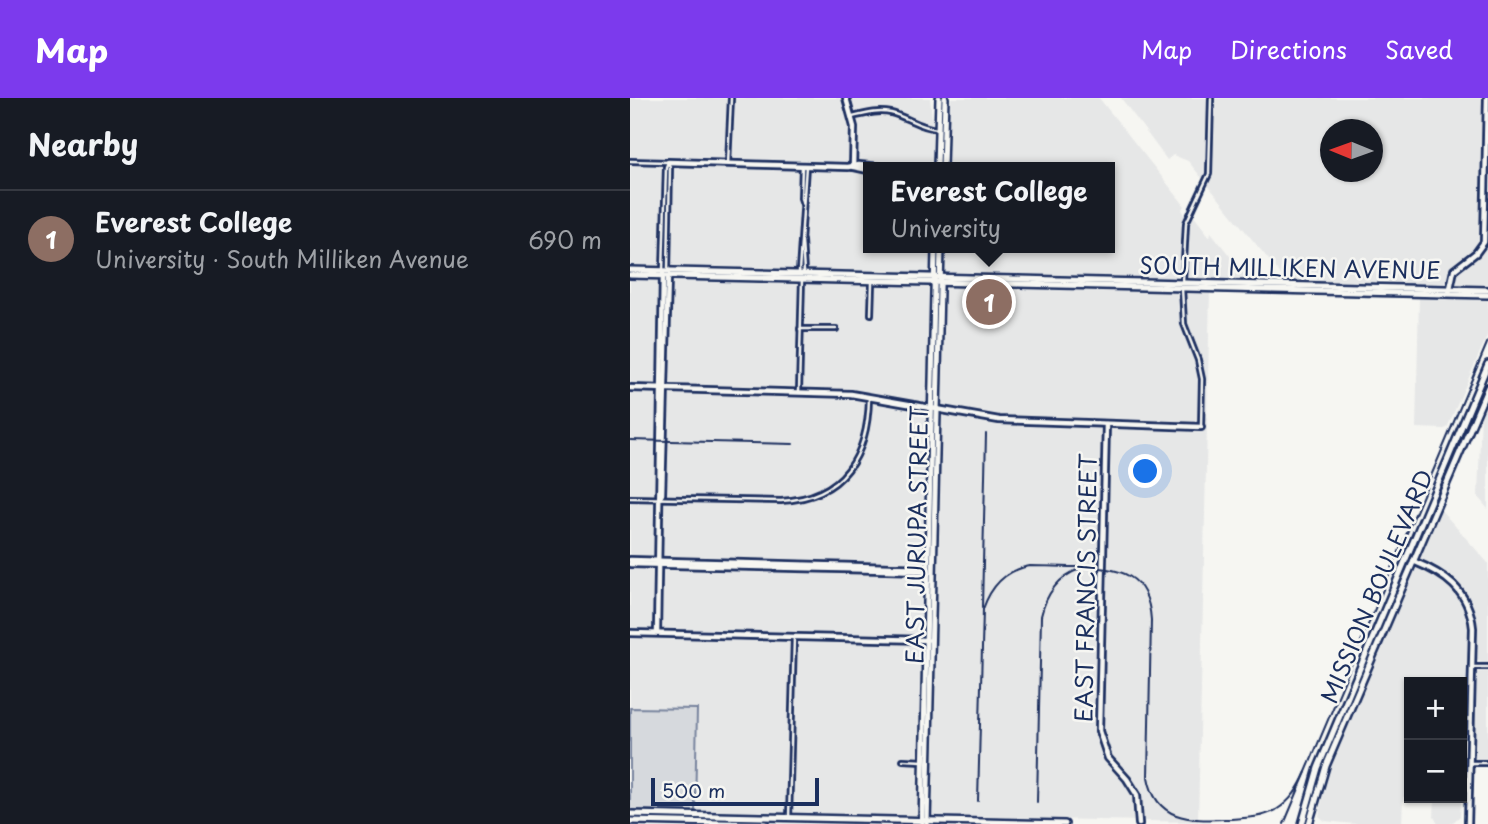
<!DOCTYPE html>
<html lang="en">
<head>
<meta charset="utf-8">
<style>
	:root { --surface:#171b24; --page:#242831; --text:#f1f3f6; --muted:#9ea1a6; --line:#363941; --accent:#7c3aed }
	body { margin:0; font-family:"Playpen Sans",sans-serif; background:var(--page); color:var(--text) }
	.controls { position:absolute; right:21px; bottom:21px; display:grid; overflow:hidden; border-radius:0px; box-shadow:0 2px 5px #0004 }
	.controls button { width:63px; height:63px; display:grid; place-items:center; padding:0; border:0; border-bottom:2px solid var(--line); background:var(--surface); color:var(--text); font:35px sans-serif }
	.compass { position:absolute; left:690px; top:21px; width:63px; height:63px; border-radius:50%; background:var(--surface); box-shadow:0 2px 5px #0004; rotate:271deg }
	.scale { position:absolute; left:21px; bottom:18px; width:168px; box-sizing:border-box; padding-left:7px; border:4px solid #1b2f5e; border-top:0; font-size:19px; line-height:24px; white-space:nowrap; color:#1b2f5e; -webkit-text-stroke:5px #f6f6f2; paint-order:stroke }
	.you { position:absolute; left:516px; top:374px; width:24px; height:24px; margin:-18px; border:5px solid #fff; border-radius:50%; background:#1a73e8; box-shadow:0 0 0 10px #1a73e833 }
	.badge { display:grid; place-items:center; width:46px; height:46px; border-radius:50%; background:var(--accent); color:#fff; font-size:23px; font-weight:700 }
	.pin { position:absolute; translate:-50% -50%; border:4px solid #fff; box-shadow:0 2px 7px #0006 }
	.popup { position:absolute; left:233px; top:64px; width:252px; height:91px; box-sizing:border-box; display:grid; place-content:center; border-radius:0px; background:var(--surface); filter:drop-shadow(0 2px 5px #0005); font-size:23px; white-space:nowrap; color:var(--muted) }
	.popup b { font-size:26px; color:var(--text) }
	.popup::after { content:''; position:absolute; left:50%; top:100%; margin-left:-14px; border:14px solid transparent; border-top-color:var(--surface) }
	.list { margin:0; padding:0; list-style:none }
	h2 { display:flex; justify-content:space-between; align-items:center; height:91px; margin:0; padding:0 28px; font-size:30px }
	h2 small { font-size:23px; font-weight:400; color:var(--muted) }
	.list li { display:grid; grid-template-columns:46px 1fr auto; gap:21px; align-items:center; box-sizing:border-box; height:98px; padding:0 28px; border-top:2px solid var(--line) }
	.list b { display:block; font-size:26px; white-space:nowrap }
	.list p { margin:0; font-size:23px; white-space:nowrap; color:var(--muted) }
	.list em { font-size:23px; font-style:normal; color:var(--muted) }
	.map { position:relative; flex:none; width:858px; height:726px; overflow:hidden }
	header { display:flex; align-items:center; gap:42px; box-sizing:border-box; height:98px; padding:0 35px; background:var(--accent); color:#fff }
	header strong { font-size:33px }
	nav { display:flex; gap:38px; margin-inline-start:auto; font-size:24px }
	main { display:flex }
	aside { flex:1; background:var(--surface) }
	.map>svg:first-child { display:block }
	.built { fill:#e6e7e7; fill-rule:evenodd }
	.green { fill:#d6d9dd; stroke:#78849e; stroke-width:2 }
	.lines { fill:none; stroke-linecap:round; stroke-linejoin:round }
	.street-casing { stroke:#1b2f5e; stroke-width:8 }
	.secondary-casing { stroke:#1b2f5e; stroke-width:10 }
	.primary-casing { stroke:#1b2f5e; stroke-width:10 }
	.street { stroke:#f6f6f2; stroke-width:2.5 }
	.secondary { stroke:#f6f6f2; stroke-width:4.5 }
	.primary { stroke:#f6f6f2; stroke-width:5 }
	.rail { stroke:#1b2f5e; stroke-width:2 }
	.labels { text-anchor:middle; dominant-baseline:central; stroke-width:5; stroke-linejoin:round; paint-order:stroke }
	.street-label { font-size:23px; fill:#1b2f5e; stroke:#f6f6f2 }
</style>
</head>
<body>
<header>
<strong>Map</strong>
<nav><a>Map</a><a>Directions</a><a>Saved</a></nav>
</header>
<main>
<aside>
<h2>Nearby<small></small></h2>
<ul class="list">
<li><span class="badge" style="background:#8d6e63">1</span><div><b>Everest College</b><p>University · South Milliken Avenue</p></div><em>690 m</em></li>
</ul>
</aside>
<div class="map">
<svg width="858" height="726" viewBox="0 0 858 726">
	<rect width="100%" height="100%" fill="#f6f6f2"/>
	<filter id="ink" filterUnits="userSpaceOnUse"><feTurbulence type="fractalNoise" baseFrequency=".0143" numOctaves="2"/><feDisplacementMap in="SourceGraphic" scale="14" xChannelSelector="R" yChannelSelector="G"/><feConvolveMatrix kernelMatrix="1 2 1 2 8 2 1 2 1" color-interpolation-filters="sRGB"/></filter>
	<g filter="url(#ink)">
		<!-- built -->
		<g class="built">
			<polygon points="0,0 300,0 305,49 305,69 238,69 238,150 303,150 303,186 580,193 568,724 65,714 67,611 0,610"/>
			<polygon points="321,0 469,0 555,108 552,111 555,117 551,137 550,179 547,181 314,174 313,170 315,150 480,150 480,69 315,69 316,32"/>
			<path d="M491,0H858V188L657,184L558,63L543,57L537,62ZM701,32H743V74H701Z"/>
			<polygon points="563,117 580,139 581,134 610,171 618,177 618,183 555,181 555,143 558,126"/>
			<polygon points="789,199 858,202 858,236 817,330 814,331 786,330"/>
			<polygon points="858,297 858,411 848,399 851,313"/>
			<polygon points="809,410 858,465 858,566 852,566 847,561 848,535 842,504 822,478 807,468 792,463 790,455"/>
			<polygon points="784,470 811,480 830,499 835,511 839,527 835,667 832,667 832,584 779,584 779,699 773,699 772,726 725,726 695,723 689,718 697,674"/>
			<polygon points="858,573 858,661 847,661 844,660 844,656 846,576 847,574"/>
			<polygon points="801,700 820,700 831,703 830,718 821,726 808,726 804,719 805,700"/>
		</g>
		<!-- green -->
		<polygon class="green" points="0,610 67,611 65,714 0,712"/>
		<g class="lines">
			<!-- street casing -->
			<g class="street-casing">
				<g id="street">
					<path d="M222,19C235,16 248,12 261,15C277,19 290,30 308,31"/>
					<polyline points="0,63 38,64"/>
					<polyline points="38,64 40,69 38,173"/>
					<polyline points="98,66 101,0"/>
					<polyline points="172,68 171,100 173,106"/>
					<polyline points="172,143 174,174"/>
					<polyline points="33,173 36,69 38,64"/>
					<polyline points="169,174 176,68"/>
					<polyline points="553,183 556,125 579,76 581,0"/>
					<polyline points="552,190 554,226 568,262 572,281 571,329"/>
					<polyline points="241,216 242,185"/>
					<polyline points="170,231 206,231"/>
					<polyline points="169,293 172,181"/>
					<path d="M0,400L151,403C214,400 238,357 239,300"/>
					<polyline points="842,569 858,569"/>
					<polyline points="273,662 293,663"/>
					<polyline points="840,665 858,665"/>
					<polyline points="159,720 164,539"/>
				</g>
			</g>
			<!-- secondary casing -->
			<g class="secondary-casing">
				<g id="secondary">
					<polyline points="216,0 224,29 223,69"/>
					<polyline points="38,64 218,69 229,67 251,69"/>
					<polyline points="224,69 238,72"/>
					<polyline points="819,195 824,172 846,155 854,144 857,0"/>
					<polyline points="0,290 221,296 369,322 571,329"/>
					<polyline points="476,326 469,633 478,660 497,681 507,697 509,726"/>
					<polyline points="30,399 32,396 38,178"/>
					<polyline points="0,462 298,470"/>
					<path d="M783,463C815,476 839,492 843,530L838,726"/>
					<polyline points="0,466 298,473"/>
					<polyline points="0,535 297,542"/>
					<polyline points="27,535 33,176"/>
				</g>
			</g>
			<!-- primary casing -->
			<g class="primary-casing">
				<g id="primary">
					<polyline points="307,69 309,0"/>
					<polyline points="313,69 315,0"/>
					<polyline points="0,172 858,192"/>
					<polyline points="0,177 858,197"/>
					<polyline points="0,716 435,726"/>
					<polyline points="0,723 136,726"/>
					<polyline points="292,726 305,150"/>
					<polyline points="297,726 311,150"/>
					<polyline points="672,726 688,670 858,266"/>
					<polyline points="679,726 696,668 858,289"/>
				</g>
			</g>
			<!-- street -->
			<use href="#street" class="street"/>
			<!-- secondary -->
			<use href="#secondary" class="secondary"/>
			<!-- primary -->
			<use href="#primary" class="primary"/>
			<!-- rail -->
			<g class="rail">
				<polyline points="0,342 163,346"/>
				<polyline points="352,509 356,336"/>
				<path d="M348,703L353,511C361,488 376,472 400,468C416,468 433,469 449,469C490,470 518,475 521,522L518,679C526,725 563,722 599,721C615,720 631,720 646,712C661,703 669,690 676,674"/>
				<path d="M407,704L411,518C416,496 429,478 450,471"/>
				<polyline points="654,726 858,243"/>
			</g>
		</g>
	</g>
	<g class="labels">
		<!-- street labels -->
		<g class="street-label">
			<text transform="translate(660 169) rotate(1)">SOUTH MILLIKEN AVENUE</text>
			<text transform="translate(286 437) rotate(-89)">EAST JURUPA STREET</text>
			<text transform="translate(746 488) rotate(-67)">MISSION BOULEVARD</text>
			<text transform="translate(455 490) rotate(-89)">EAST FRANCIS STREET</text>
		</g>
	</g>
</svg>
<div class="controls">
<button>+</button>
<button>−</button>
</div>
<svg class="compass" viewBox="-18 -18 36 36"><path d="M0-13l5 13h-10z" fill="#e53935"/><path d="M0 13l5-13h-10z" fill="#9ea1a6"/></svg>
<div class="scale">500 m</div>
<div class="you"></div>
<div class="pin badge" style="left:359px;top:204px;background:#8d6e63">1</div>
<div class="popup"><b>Everest College</b>University</div>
</div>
</main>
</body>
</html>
